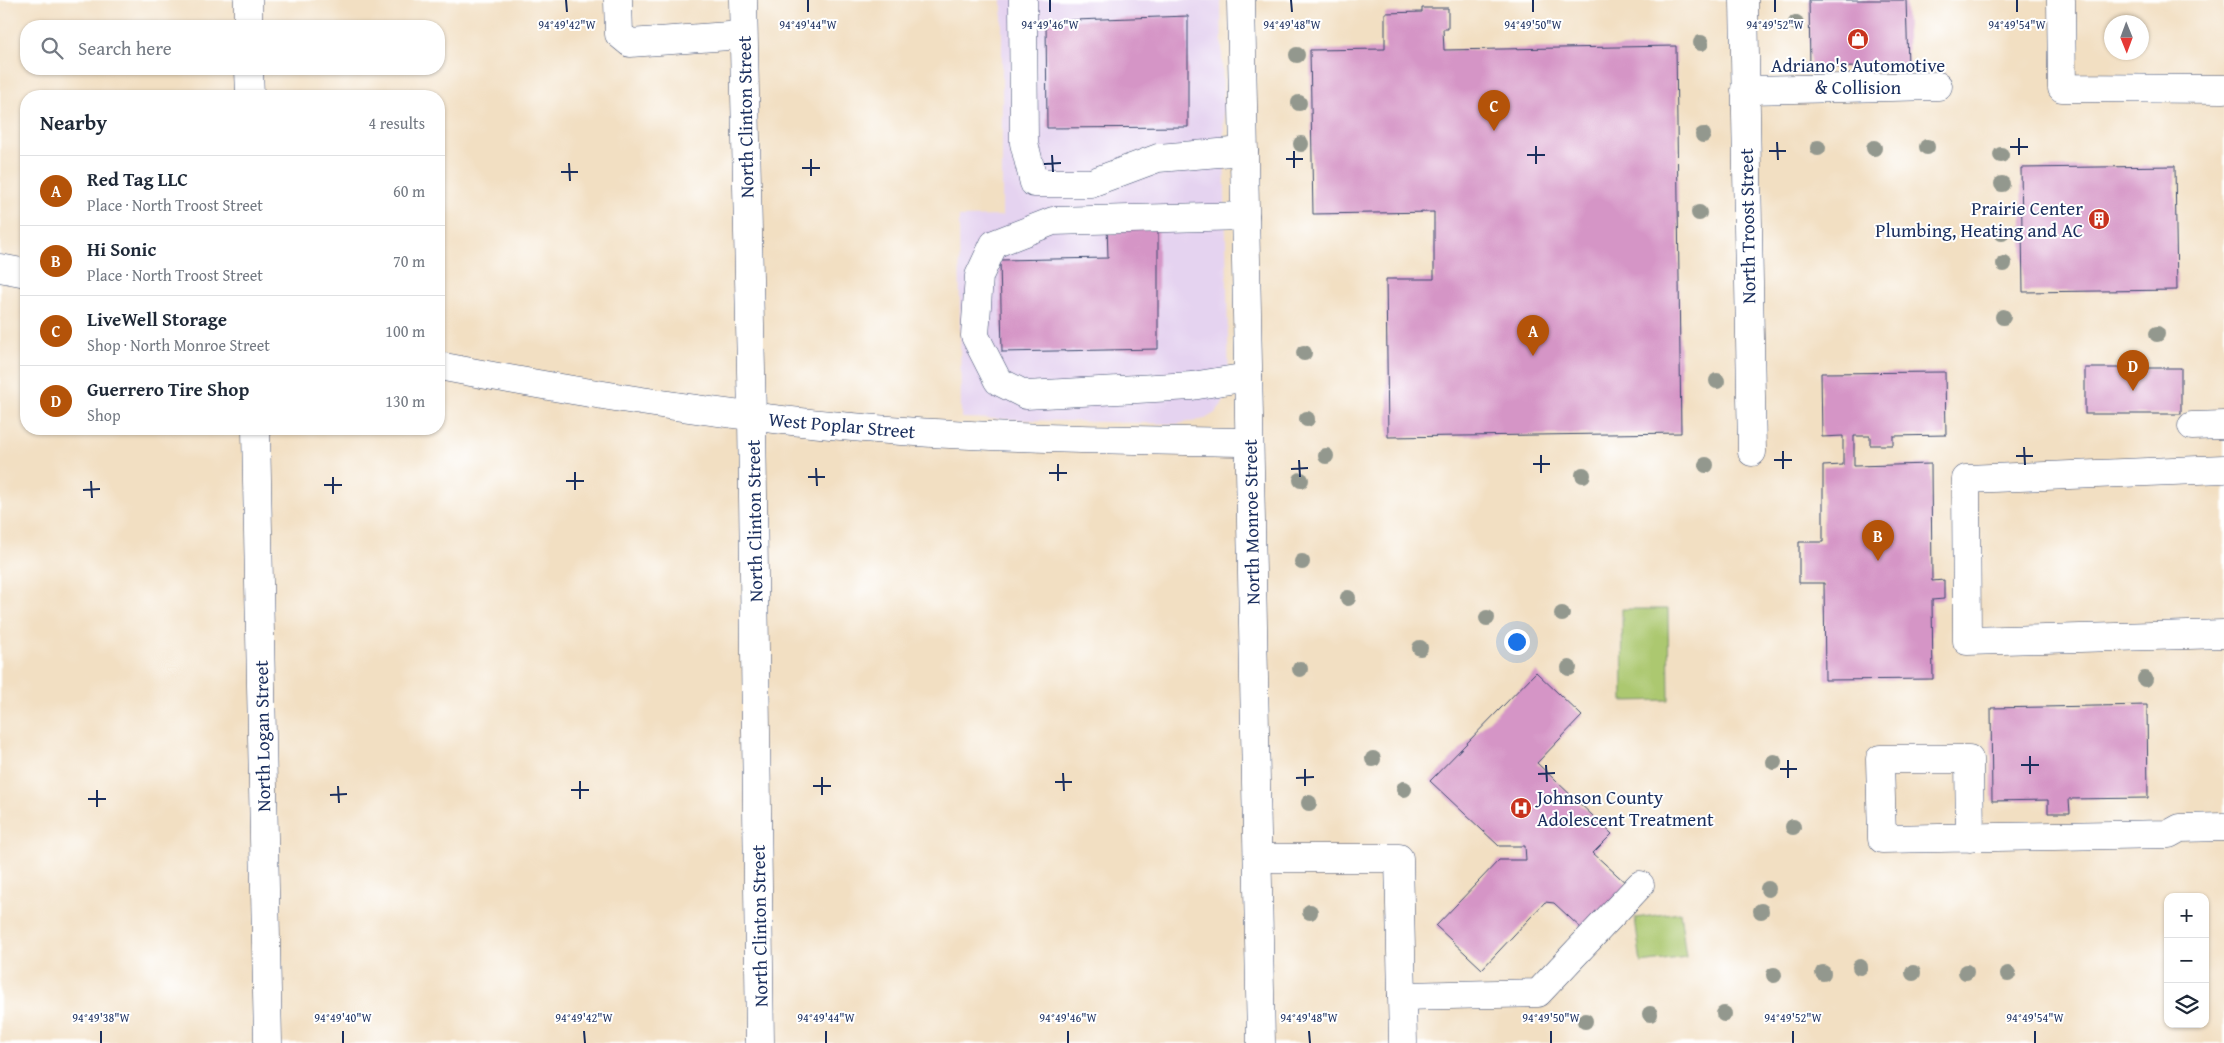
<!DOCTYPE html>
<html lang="en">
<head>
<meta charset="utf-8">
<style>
	:root { --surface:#fff; --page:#f6f6f7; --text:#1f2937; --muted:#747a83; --line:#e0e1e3; --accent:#b45309 }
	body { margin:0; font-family:"Gentium Book Plus",serif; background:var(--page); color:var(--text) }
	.controls { position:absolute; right:15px; bottom:15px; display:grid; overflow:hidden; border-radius:10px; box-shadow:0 1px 4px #0004 }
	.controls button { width:45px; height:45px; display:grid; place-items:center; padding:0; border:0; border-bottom:1px solid var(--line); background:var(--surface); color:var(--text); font:25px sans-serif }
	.compass { position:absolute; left:2104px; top:15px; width:45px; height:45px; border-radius:50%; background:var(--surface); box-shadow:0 1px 4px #0004; rotate:179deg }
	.you { position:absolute; left:1516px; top:641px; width:18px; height:18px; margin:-12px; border:4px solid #fff; border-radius:50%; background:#1a73e8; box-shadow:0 0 0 8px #1a73e833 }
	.badge { display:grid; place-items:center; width:32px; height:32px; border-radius:50%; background:var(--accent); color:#fff; font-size:16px; font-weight:700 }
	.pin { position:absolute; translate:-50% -41px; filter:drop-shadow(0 1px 2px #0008) }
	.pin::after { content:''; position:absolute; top:26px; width:18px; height:15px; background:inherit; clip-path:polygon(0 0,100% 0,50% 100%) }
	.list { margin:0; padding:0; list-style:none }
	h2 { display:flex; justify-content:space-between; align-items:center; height:65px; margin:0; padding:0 20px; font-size:21px }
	h2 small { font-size:16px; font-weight:400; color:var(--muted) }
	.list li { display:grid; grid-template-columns:32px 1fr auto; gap:15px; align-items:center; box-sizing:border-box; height:70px; padding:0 20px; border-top:1px solid var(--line) }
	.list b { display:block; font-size:19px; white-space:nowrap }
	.list p { margin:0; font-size:16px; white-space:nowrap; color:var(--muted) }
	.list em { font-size:16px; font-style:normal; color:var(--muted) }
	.icon { flex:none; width:28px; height:28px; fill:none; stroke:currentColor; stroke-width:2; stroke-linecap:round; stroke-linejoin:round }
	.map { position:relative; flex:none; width:2224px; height:1043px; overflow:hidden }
	.search { position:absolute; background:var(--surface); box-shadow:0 1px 4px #0004; left:20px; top:20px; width:425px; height:55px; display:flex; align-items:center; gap:12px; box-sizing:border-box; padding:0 18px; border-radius:20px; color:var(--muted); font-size:19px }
	.panel { position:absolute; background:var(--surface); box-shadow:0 1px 4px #0004; left:20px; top:90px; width:425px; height:345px; border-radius:20px }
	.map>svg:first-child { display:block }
	.built { fill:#e5d3f0 }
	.green { fill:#acc86f; stroke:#647c66 }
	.building { fill:#d595c6 }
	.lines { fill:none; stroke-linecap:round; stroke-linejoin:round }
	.minor-casing { stroke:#3b496d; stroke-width:29 }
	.minor { stroke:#fff; stroke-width:28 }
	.tree { fill:#93988e }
	.ticks { fill:none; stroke:#1b2f5e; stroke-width:2 }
	.labels { text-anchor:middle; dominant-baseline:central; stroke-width:4; stroke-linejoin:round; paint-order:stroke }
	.poi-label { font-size:19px; fill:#1b2f5e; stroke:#fff }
	.street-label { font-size:19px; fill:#1b2f5e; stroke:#fff }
	.ticks-label { font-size:12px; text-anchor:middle; fill:#1b2f5e; stroke:#fff; stroke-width:4; stroke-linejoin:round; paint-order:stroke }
</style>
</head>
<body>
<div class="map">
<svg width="2224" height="1043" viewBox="0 0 2224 1043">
	<rect width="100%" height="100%" fill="#fff"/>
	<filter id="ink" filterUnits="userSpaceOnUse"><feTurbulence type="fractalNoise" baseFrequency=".02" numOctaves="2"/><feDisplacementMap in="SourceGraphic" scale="10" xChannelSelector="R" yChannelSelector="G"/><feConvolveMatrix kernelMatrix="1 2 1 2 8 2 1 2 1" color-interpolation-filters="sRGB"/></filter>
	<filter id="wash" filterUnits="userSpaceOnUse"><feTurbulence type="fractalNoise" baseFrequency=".0096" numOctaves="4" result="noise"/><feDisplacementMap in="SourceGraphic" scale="20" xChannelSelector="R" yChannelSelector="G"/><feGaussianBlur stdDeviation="1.12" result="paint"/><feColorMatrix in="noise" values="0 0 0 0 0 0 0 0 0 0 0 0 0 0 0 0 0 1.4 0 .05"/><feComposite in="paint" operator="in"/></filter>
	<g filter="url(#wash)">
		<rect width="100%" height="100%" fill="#f2dfc2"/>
		<!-- built -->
		<polygon class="built" points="1002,0 1221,0 1229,386 1223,403 1215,413 1205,419 1177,424 961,418 959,217 1002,216"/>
		<!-- green -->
		<g class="green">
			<polygon points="1622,609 1668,609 1669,700 1623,701"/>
			<polygon points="1680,912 1686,957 1641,963 1635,918"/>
		</g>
		<g id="blocks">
			<!-- building -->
			<g class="building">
				<polygon points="1809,0 1906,0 1908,66 1810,68"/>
				<polygon points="1422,8 1448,8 1448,29 1443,29 1444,50 1676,46 1681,433 1388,437 1386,279 1434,279 1434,212 1313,214 1310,50 1385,49 1385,13 1422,12"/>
				<polygon points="1188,16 1188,127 1047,128 1046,21"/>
				<polygon points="2175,166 2177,290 2023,292 2021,168"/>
				<polygon points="1158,223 1158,349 1002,352 1000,260 1108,258 1107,224"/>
				<rect x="2085" y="368" width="96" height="46"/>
				<polygon points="1945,372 1946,435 1893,436 1893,445 1870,445 1870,436 1854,436 1854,466 1931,464 1932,581 1944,580 1944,599 1932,600 1933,679 1825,680 1824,583 1799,583 1799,542 1823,542 1823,466 1843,465 1843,436 1822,437 1821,373"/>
				<polygon points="1536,672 1582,716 1537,763 1612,834 1593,853 1628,885 1584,931 1554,903 1545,902 1482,969 1436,926 1499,860 1526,860 1525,846 1499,846 1430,781"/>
				<polygon points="2147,705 2148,798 2069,799 2070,813 2048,813 2048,800 1992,801 1991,708"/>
			</g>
		</g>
	</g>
	<g filter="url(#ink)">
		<use href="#blocks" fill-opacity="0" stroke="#3b496d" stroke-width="1"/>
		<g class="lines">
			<!-- minor casing -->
			<g class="minor-casing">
				<g id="minor">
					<polyline points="248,0 248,26"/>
					<polyline points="618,0 619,34 630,43 743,35"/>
					<polyline points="743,0 752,417 760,1043"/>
					<polyline points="1023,0 1024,143 1034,183 1091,183 1158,158 1244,151"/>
					<polyline points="1241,0 1261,1043"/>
					<polyline points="1744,0 1752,452"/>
					<polyline points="2061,0 2062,88 2224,89"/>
					<polyline points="249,69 250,96"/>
					<polyline points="1745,90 1938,86"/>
					<polyline points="1245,216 1053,221 994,244 979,276 975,336 998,381 1026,395 1192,386 1248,377"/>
					<polyline points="0,268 26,273"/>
					<path d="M439,366C580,393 721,416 864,428C992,439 1121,440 1249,442"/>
					<polyline points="2192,426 2224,425"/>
					<polyline points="256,429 268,1043"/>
					<polyline points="2224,469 1966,479 1967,641 2224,634"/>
					<polyline points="1970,838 1969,759 1880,759 1882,839 2169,834 2180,828 2224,827"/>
					<polyline points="1258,858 1399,858 1403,1043"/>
					<polyline points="1402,996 1538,993 1640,885"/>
				</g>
			</g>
			<!-- minor -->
			<use href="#minor" class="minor"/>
		</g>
		<!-- trees -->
		<g class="tree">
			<circle cx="1796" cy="23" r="8"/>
			<circle cx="1701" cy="43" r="8"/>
			<circle cx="1297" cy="55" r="8"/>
			<circle cx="1299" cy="103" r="8"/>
			<circle cx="1703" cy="135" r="8"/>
			<circle cx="1301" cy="144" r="8"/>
			<circle cx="1927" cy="147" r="8"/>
			<circle cx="1818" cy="148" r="8"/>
			<circle cx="1874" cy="148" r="8"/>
			<circle cx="2001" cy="155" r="8"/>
			<circle cx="2002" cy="184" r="8"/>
			<circle cx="1699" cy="213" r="8"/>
			<circle cx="2002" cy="233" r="8"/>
			<circle cx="2004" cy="264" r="8"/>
			<circle cx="2003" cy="317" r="8"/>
			<circle cx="2157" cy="334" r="8"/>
			<circle cx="1304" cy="353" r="8"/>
			<circle cx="1717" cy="381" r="8"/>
			<circle cx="1307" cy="419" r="8"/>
			<circle cx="1326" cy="456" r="8"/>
			<circle cx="1706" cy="465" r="8"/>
			<circle cx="1583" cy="475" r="8"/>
			<circle cx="1301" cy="480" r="8"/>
			<circle cx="1302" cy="562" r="8"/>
			<circle cx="1348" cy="598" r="8"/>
			<circle cx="1562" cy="614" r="8"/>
			<circle cx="1487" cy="618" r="8"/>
			<circle cx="1420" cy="648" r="8"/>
			<circle cx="1569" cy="668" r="8"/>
			<circle cx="1300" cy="669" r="8"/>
			<circle cx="2145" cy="679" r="8"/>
			<circle cx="1373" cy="759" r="8"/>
			<circle cx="1774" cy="762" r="8"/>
			<circle cx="1404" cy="789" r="8"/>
			<circle cx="1309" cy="803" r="8"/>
			<circle cx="1793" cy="827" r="8"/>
			<circle cx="1768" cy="889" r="8"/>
			<circle cx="1761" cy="911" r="8"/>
			<circle cx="1310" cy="912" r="8"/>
			<circle cx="1860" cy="967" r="8"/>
			<circle cx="1966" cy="972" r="8"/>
			<circle cx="1823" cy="973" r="8"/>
			<circle cx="1913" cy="973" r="8"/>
			<circle cx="2008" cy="974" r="8"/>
			<circle cx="1774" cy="975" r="8"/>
			<circle cx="1650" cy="1014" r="8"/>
			<circle cx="1724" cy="1014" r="8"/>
			<circle cx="1585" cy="1021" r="8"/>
		</g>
	</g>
	<!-- ticks -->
	<path class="ticks" d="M566,0L567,12M808,0V12M1050,0V12M1291,0L1292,12M1533,0V12M1775,0V12M2017,0V12M2019,138V155M1777,142L1778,160M1536,146V164M2010,147H2028M1294,151V168M1769,151H1786M1052,155L1053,172M1527,155H1545M811,159V176M1286,159H1303M569,163L570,181M1044,164L1061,163M802,168H820M561,172H578M2024,447L2025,465M1783,451V469M1541,455V473M2016,456H2033M1299,460L1300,477M1774,460H1792M1058,464V481M1533,464H1550M816,468L817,486M1291,469L1308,468M575,472V490M1049,473H1067M333,477V494M808,477H825M91,481L92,498M566,481H584M324,485H342M83,490L100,489M2030,756V774M1788,760V778M1546,765L1547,782M2021,765H2039M1305,769V786M1780,769H1797M1063,773L1064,791M1538,774L1555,773M822,777V795M1296,778L1314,777M580,781V799M1055,782H1072M338,786L339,803M813,786H831M97,790V807M571,790H589M330,795L347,794M88,799H106M101,1031V1043M343,1031V1043M584,1031L585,1043M826,1031V1043M1068,1031V1043M1309,1031L1310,1043M1551,1031V1043M1793,1031V1043M2035,1031V1043"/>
	<!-- icons -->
	<defs>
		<g id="shop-disc" transform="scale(1.125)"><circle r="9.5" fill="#c8321e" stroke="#fff"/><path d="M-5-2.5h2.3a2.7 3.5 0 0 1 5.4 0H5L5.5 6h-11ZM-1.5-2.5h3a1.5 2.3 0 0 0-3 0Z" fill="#fff"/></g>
		<g id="building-disc" transform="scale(1.125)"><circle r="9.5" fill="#c8321e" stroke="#fff"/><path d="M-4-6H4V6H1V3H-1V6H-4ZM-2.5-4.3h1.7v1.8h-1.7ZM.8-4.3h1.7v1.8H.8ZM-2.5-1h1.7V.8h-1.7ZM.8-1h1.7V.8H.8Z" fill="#fff"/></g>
		<g id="hospital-disc" transform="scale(1.125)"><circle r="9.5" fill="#c8321e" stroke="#fff"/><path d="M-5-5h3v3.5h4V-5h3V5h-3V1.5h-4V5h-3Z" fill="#fff"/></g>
	</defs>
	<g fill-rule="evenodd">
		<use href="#shop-disc" x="1858" y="39"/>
		<use href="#building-disc" x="2099" y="219"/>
		<use href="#hospital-disc" x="1521" y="808"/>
	</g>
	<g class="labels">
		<!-- poi labels -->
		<g class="poi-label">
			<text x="1858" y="65">Adriano's Automotive<tspan x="1858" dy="22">&amp; Collision</tspan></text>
			<text x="2083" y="208" text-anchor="end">Prairie Center<tspan x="2083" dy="22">Plumbing, Heating and AC</tspan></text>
			<text x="1537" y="797" text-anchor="start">Johnson County<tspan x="1537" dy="22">Adolescent Treatment</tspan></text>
		</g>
		<!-- street labels -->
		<g class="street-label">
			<text transform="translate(745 117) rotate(-91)">North Clinton Street</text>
			<text transform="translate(1747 226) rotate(-91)">North Troost Street</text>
			<text transform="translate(842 425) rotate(5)">West Poplar Street</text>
			<text transform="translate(754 521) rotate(-91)">North Clinton Street</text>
			<text transform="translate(1251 522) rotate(-91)">North Monroe Street</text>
			<text transform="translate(262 736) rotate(-91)">North Logan Street</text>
			<text transform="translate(759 926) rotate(-91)">North Clinton Street</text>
		</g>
	</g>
	<g class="ticks-label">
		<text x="567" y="29">94°49'42"W</text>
		<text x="808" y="29">94°49'44"W</text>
		<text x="1050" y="29">94°49'46"W</text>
		<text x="1292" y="29">94°49'48"W</text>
		<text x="1533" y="29">94°49'50"W</text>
		<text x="1775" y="29">94°49'52"W</text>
		<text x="2017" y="29">94°49'54"W</text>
		<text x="101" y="1022">94°49'38"W</text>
		<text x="343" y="1022">94°49'40"W</text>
		<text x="584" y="1022">94°49'42"W</text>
		<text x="826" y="1022">94°49'44"W</text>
		<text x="1068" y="1022">94°49'46"W</text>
		<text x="1309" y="1022">94°49'48"W</text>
		<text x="1551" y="1022">94°49'50"W</text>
		<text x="1793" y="1022">94°49'52"W</text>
		<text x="2035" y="1022">94°49'54"W</text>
	</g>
</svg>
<div class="controls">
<button>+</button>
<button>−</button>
<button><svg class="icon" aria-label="layers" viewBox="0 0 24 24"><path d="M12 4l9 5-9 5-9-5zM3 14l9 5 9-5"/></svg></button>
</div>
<svg class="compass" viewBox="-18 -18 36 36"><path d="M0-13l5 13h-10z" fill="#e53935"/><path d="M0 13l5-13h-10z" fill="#747a83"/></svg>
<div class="you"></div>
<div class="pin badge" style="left:1533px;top:356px">A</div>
<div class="pin badge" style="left:1878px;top:561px">B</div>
<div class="pin badge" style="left:1494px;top:131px">C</div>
<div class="pin badge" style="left:2133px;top:391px">D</div>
<div class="search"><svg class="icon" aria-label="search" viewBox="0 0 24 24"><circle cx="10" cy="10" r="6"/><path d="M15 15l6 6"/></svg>Search here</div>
<section class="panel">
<h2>Nearby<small>4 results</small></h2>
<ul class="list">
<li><span class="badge">A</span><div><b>Red Tag LLC</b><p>Place · North Troost Street</p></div><em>60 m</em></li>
<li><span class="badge">B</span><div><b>Hi Sonic</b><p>Place · North Troost Street</p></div><em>70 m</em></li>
<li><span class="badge">C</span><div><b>LiveWell Storage</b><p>Shop · North Monroe Street</p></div><em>100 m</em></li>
<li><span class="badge">D</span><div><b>Guerrero Tire Shop</b><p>Shop</p></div><em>130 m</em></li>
</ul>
</section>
</div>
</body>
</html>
